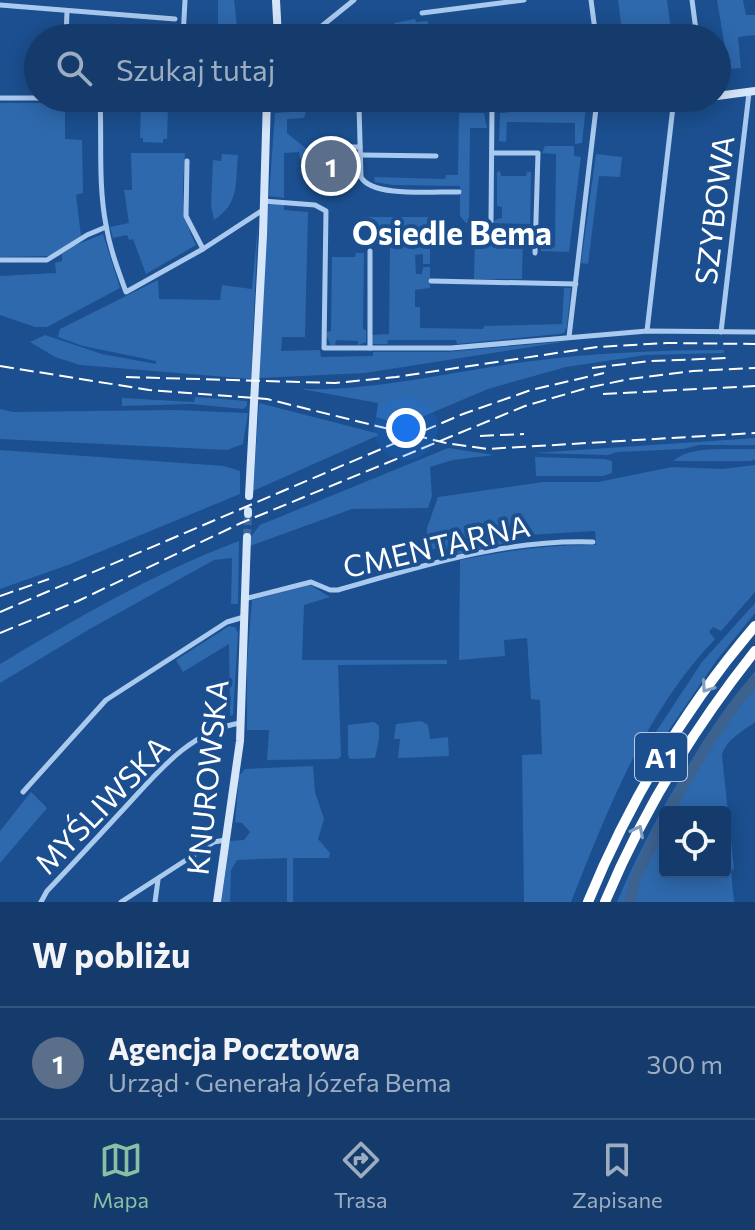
<!DOCTYPE html>
<html lang="pl">
<head>
<meta charset="utf-8">
<style>
	:root { --surface:#143b6b; --page:#214673; --text:#f1f3f6; --muted:#9dadc1; --line:#33557e; --accent:#8abfa5 }
	body { margin:0; font-family:Commissioner,sans-serif; background:var(--page); color:var(--text) }
	.controls { position:absolute; right:24px; bottom:24px; display:grid; overflow:hidden; border-radius:8px; box-shadow:0 4px 20px #0003 }
	.controls button { width:72px; height:72px; display:grid; place-items:center; padding:0; border:0; border-bottom:2px solid var(--line); background:var(--surface); color:var(--text); font:40px sans-serif }
	.you { position:absolute; left:406px; top:428px; width:28px; height:28px; margin:-20px; border:6px solid #fff; border-radius:50%; background:#1a73e8; box-shadow:0 0 0 12px #1a73e833 }
	.badge { display:grid; place-items:center; width:52px; height:52px; border-radius:50%; background:var(--accent); color:#fff; font-size:26px; font-weight:700 }
	.pin { position:absolute; translate:-50% -50%; border:4px solid #fff; box-shadow:0 2px 8px #0006 }
	.list { margin:0; padding:0; list-style:none }
	h2 { display:flex; justify-content:space-between; align-items:center; height:104px; margin:0; padding:0 32px; font-size:34px }
	h2 small { font-size:26px; font-weight:400; color:var(--muted) }
	.list li { display:grid; grid-template-columns:52px 1fr auto; gap:24px; align-items:center; box-sizing:border-box; height:112px; padding:0 32px; border-top:2px solid var(--line) }
	.list b { display:block; font-size:30px; white-space:nowrap }
	.list p { margin:0; font-size:26px; white-space:nowrap; color:var(--muted) }
	.list em { font-size:26px; font-style:normal; color:var(--muted) }
	.icon { flex:none; width:44px; height:44px; fill:none; stroke:currentColor; stroke-width:2; stroke-linecap:round; stroke-linejoin:round }
	.map { position:relative; flex:none; width:755px; height:902px; overflow:hidden }
	.search { position:absolute; background:var(--surface); box-shadow:0 4px 20px #0003; left:24px; right:24px; top:24px; height:88px; display:flex; align-items:center; gap:20px; box-sizing:border-box; padding:0 28px; border-radius:44px; color:var(--muted); font-size:30px }
	.sheet { height:216px; background:var(--surface) }
	nav { display:flex; justify-content:space-around; align-items:center; box-sizing:border-box; height:112px; border-top:2px solid var(--line); background:var(--surface); font-size:22px; color:var(--muted) }
	nav a { display:grid; justify-items:center; gap:4px }
	nav .on { color:var(--accent) }
	.map>svg:first-child { display:block }
	.green { fill:#2e69ad; fill-rule:evenodd }
	.lines { fill:none; stroke-linecap:round; stroke-linejoin:round }
	.river { stroke:#3c6290; stroke-width:11 }
	.secondary-tunnel { stroke:#3d69a0; stroke-width:8; stroke-dasharray:8 4; stroke-linecap:butt }
	.street { stroke:#a9c9ee; stroke-width:5 }
	.secondary { stroke:#d6e6fa; stroke-width:8 }
	.highway { stroke:#fff; stroke-width:10 }
	.rail { stroke:#fff; stroke-width:2; stroke-dasharray:14 6; stroke-linecap:butt }
	.oneway { stroke:#829ec1 }
	.labels { text-anchor:middle; dominant-baseline:central; stroke-width:8; stroke-linejoin:round; paint-order:stroke }
	.shield { fill:#1b4f8f; stroke:#bbcadd; stroke-width:2 }
	.shield-label { font-size:28px; font-weight:bold; fill:#fff }
	.street-label { font-size:30px; fill:#fff; stroke:#1b4f8f }
	.neighbourhood-label { font-size:32px; font-weight:bold; fill:#fff; stroke:#1b4f8f }
</style>
</head>
<body>
<div class="map">
<svg width="755" height="902" viewBox="0 0 755 902">
	<rect width="100%" height="100%" fill="#1b4f8f"/>
	<!-- green -->
	<g class="green">
		<polygon points="218,0 234,0 237,26 240,26 242,38 209,38 210,35 218,35"/>
		<polygon points="618,0 667,0 672,38 623,38"/>
		<polygon points="717,0 743,0 746,15 755,15 755,35 738,37 741,68 717,70 717,49 725,48"/>
		<polygon points="415,19 416,22 428,21 430,38 361,38 374,37 375,30 394,28 394,23"/>
		<polygon points="144,102 165,103 165,107 168,107 167,139 163,139 163,143 143,142 143,138 140,138 141,106 144,106"/>
		<polygon points="0,103 65,103 65,139 82,140 83,193 76,195 81,236 50,256 0,257"/>
		<polygon points="586,106 582,143 575,144 575,123 507,122 506,142 499,141 500,113"/>
		<polygon points="306,111 304,118 287,119 287,133 309,151 310,157 300,159 299,152 284,153 284,198 269,196 275,113"/>
		<polygon points="459,113 484,113 487,128 470,128 469,219 485,220 485,224 466,223 460,216 460,186 393,185 375,182 374,177 445,179 446,175 458,175"/>
		<polygon points="545,146 574,146 574,156 581,157 569,252 541,251 541,248 555,247 556,154 542,153"/>
		<path d="M131,153H185C183,188 179,213 196,245L146,274L133,239L129,240L127,235L113,238L110,227L129,223L124,190H132Z"/>
		<path d="M222,154L238,155C235,184 240,203 214,220L211,205L213,160L221,161Z"/>
		<polygon points="596,154 622,157 620,177 599,176 588,264 581,263"/>
		<polygon points="500,171 501,176 526,176 527,172 531,172 530,224 492,223 497,219 502,218 502,207 497,206 497,172"/>
		<polygon points="270,204 284,205 284,210 308,212 305,337 282,337 281,351 320,350 321,357 373,356 373,352 447,352 569,341 365,373 259,378 267,206"/>
		<polygon points="362,217 446,217 447,222 430,222 431,230 376,229 376,221 362,221"/>
		<polygon points="258,224 251,379 80,365 55,357 30,342 45,335 102,354 156,364 156,361 83,346 58,337 60,329 158,280 159,299 220,300 222,285 252,289"/>
		<polygon points="376,232 423,234 423,246 430,247 430,264 423,264 423,254 415,255 416,274 422,274 423,267 430,267 430,288 415,290 415,307 420,307 420,328 483,329 484,326 562,324 564,288 571,288 567,327 564,333 559,334 457,344 456,340 388,340 387,344 372,344 372,335 389,334 390,242 376,241"/>
		<polygon points="103,234 120,288 47,327 35,327 0,315 0,276 56,273 55,263 62,261 62,254 76,245"/>
		<polygon points="513,234 523,234 522,279 474,279 475,236"/>
		<polygon points="356,253 364,253 363,329 366,330 366,342 358,345 358,341 336,340 335,345 331,345 327,337 327,332 331,331 332,257 355,257"/>
		<path d="M724,350V353L646,355L566,367L488,389L403,425L376,417L378,403L301,389C376,391 449,372 524,362C591,353 657,350 724,350Z"/>
		<polygon points="195,397 247,401 247,406 243,409 191,404 122,406 122,398 194,402"/>
		<polygon points="259,403 376,433 379,435 253,491"/>
		<polygon points="0,409 13,412 175,410 248,413 243,444 227,450 0,439"/>
		<polygon points="755,438 755,445 699,445 683,449 617,452 608,455 534,453"/>
		<polygon points="448,448 494,455 453,460 430,467 432,496 428,508 352,509 250,546 250,538 260,525"/>
		<path d="M755,449V460L750,461H674C688,445 733,450 755,449Z"/>
		<polygon points="0,450 224,466 240,471 240,494 68,565 0,589"/>
		<polygon points="535,457 605,459 612,461 612,473 603,476 536,476"/>
		<path d="M755,465V592L721,631L713,627L709,632L715,639C645,712 608,809 571,902H524L522,755L542,754L540,700L531,699L527,638L504,640L505,656L459,660L460,560C505,551 550,544 596,545L595,531L511,536V542L445,557L442,549H432L426,544L427,528L438,497L543,482H598L672,467L722,469Z"/>
		<path d="M239,541L238,604H231L232,558L214,560L88,630L0,683V664C77,618 154,573 239,541Z"/>
		<polygon points="310,585 330,597 304,605 302,660 447,660 447,664 338,665 341,756 338,759 267,760 269,730 247,730 247,663 252,600"/>
		<polygon points="755,603 755,613 716,661 654,752 649,748 648,744 702,662"/>
		<polygon points="229,626 235,627 238,633 233,715 230,716 229,644 183,672 176,660"/>
		<path d="M755,671V722C743,731 725,740 722,756L734,868L731,871L734,902H617C652,820 699,741 755,671ZM665,812H725V872H665Z"/>
		<polygon points="421,721 428,725 430,739 448,737 449,756 398,758 400,739 394,739 396,724"/>
		<polygon points="374,722 379,726 379,739 375,758 350,759 348,755 348,725"/>
		<polygon points="313,766 315,792 324,819 318,839 330,853 329,858 293,858 293,902 287,902 287,858 237,860 231,870 230,902 221,902 230,841 244,840 250,832 242,823 235,822 239,776 245,769"/>
		<polygon points="31,792 47,808 0,863 0,831"/>
	</g>
	<g class="lines">
		<!-- river -->
		<g class="river">
			<path d="M668,812C694,766 720,720 755,680"/>
			<polyline points="630,902 635,879 665,817"/>
		</g>
		<!-- secondary-tunnel -->
		<polyline class="secondary-tunnel" points="247,537 248,514"/>
		<!-- street -->
		<g class="street">
			<polyline points="591,0 596,38"/>
			<polyline points="692,0 697,38"/>
			<polyline points="0,5 175,19"/>
			<polyline points="422,13 524,0"/>
			<polyline points="66,38 67,11"/>
			<polyline points="183,38 185,0"/>
			<polyline points="307,38 354,0"/>
			<polyline points="0,98 46,98"/>
			<path d="M100,98C102,140 98,184 106,225C110,249 118,270 126,292L203,249L263,210"/>
			<path d="M359,106L361,177C372,198 437,191 459,192"/>
			<polyline points="313,147 360,147"/>
			<polyline points="492,153 538,153 535,253"/>
			<polyline points="362,155 436,156"/>
			<polyline points="187,161 186,216 203,249"/>
			<polyline points="263,201 315,205 326,211 324,348 451,348 647,331 755,332"/>
			<polyline points="491,221 492,106"/>
			<polyline points="370,251 370,348"/>
			<polyline points="0,260 47,260 87,235 106,227"/>
			<polyline points="431,281 576,284"/>
			<polyline points="647,331 674,98"/>
			<polyline points="721,332 749,93"/>
			<polyline points="569,337 597,100"/>
			<path d="M244,599L311,582L330,590H338C422,566 505,539 593,542"/>
			<polyline points="23,792 106,700 227,622 244,617"/>
			<path d="M41,902L47,891C71,866 95,840 119,814C154,777 187,732 240,723"/>
			<polyline points="121,902 214,842 225,840"/>
			<polyline points="155,902 158,880"/>
		</g>
		<!-- secondary -->
		<g class="secondary">
			<polyline points="276,0 278,38"/>
			<polyline points="717,96 755,91"/>
			<polyline points="266,105 480,106 646,98"/>
			<polyline points="249,496 263,235 267,98"/>
			<polyline points="248,514 248,511"/>
			<polyline points="217,902 240,741 247,537"/>
		</g>
		<!-- highway -->
		<g class="highway">
			<path d="M588,902C629,802 685,708 755,626"/>
			<path d="M605,902C643,811 694,728 755,651"/>
		</g>
		<!-- rail -->
		<g class="rail">
			<polyline points="0,366 149,390 267,399 446,443 487,449 755,433"/>
			<polyline points="592,368 650,361 728,358"/>
			<polyline points="126,377 335,383 396,377 597,347 667,343 755,344"/>
			<polyline points="603,394 755,386"/>
			<polyline points="480,436 524,434"/>
			<polyline points="0,596 49,579"/>
			<polyline points="0,612 463,414 531,390 604,373"/>
			<polyline points="0,633 78,601 241,523 525,406 587,388 629,379 693,371 755,368"/>
		</g>
	</g>
	<!-- one-way arrows -->
	<defs><path id="oneway-chevron" d="M-2-3.5L2.5 0L-2 3.5" fill="none" stroke-width="1.6" stroke-linecap="round" stroke-linejoin="round" transform="scale(2)"/></defs>
	<g class="oneway">
		<use href="#oneway-chevron" transform="translate(707 687) rotate(125)"/>
		<use href="#oneway-chevron" transform="translate(638 831) rotate(-63)"/>
	</g>
	<g class="labels">
		<!-- shield labels -->
		<rect class="shield" x="635" y="733" width="52" height="48" rx="6"/>
		<g class="shield-label">
			<text x="661" y="757">A1</text>
		</g>
		<!-- street labels -->
		<g class="street-label">
			<text transform="translate(713 210) rotate(-83)">SZYBOWA</text>
			<text transform="translate(436 545) rotate(-13)">CMENTARNA</text>
			<text transform="translate(206 777) rotate(-84)">KNUROWSKA</text>
			<text transform="translate(101 804) rotate(-46)">MYŚLIWSKA</text>
		</g>
		<!-- neighbourhood labels -->
		<g class="neighbourhood-label">
			<text x="452" y="232">Osiedle Bema</text>
		</g>
	</g>
</svg>
<div class="controls">
<button><svg class="icon" aria-label="locate" viewBox="0 0 24 24"><circle cx="12" cy="12" r="6"/><path d="M12 2v4M12 18v4M2 12h4M18 12h4"/></svg></button>
</div>
<div class="you"></div>
<div class="pin badge" style="left:331px;top:166px;background:#5c6f8a">1</div>
<div class="search"><svg class="icon" aria-label="search" viewBox="0 0 24 24"><circle cx="10" cy="10" r="6"/><path d="M15 15l6 6"/></svg>Szukaj tutaj</div>
</div>
<section class="sheet">
<h2>W pobliżu<small></small></h2>
<ul class="list">
<li><span class="badge" style="background:#5c6f8a">1</span><div><b>Agencja Pocztowa</b><p>Urząd · Generała Józefa Bema</p></div><em>300 m</em></li>
</ul>
</section>
<nav>
<a class="on"><svg class="icon" aria-label="map" viewBox="0 0 24 24"><path d="M3 6l6-2 6 2 6-2v14l-6 2-6-2-6 2zM9 4v14M15 6v14"/></svg>Mapa</a>
<a><svg class="icon" aria-label="directions" viewBox="0 0 24 24"><path d="M12 3l9 9-9 9-9-9zM9 14v-3h6M13 9l2 2-2 2"/></svg>Trasa</a>
<a><svg class="icon" aria-label="saved" viewBox="0 0 24 24"><path d="M7 4h10v16l-5-4-5 4z"/></svg>Zapisane</a>
</nav>
</body>
</html>
